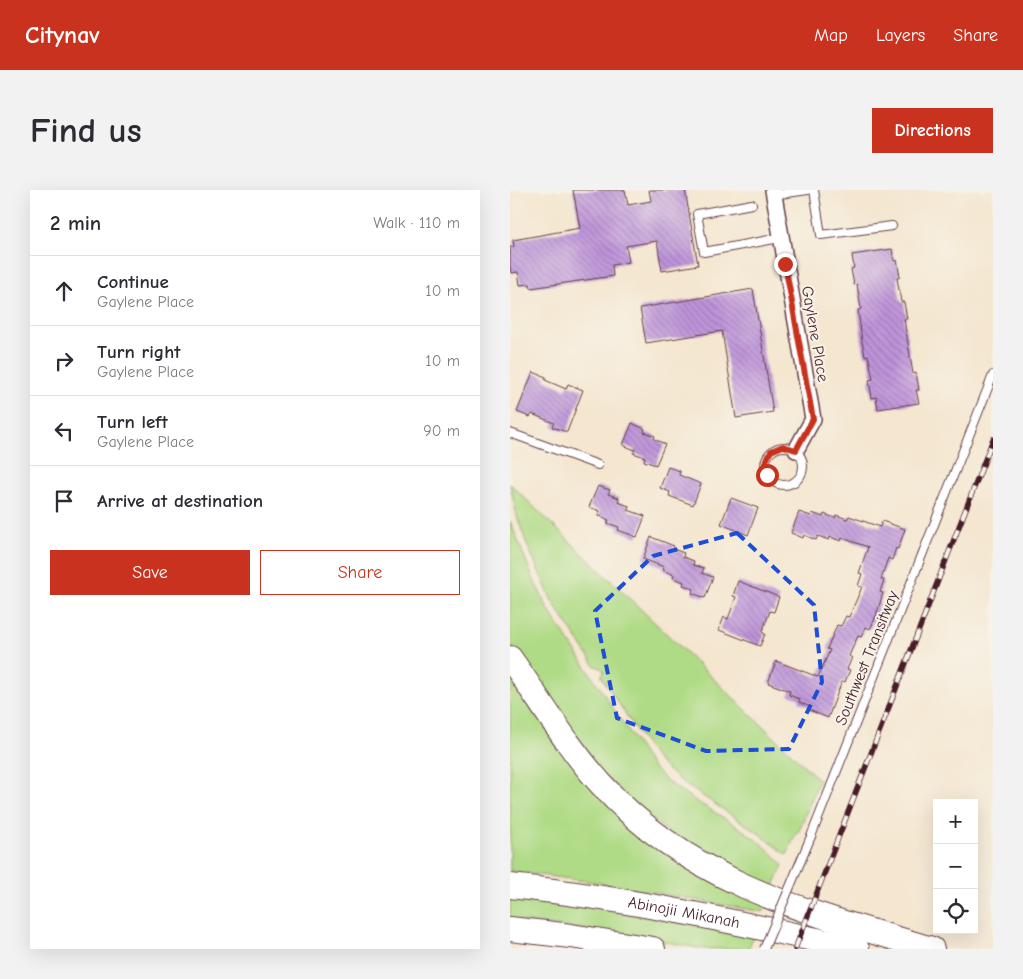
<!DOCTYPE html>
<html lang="en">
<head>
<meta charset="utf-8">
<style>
	:root { --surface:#fff; --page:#f2f2f3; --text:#2b2b33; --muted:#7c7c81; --line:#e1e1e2; --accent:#c8321e }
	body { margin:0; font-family:"Comic Neue",sans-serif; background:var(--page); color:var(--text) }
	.controls { position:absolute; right:15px; bottom:15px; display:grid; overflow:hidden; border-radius:0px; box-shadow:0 5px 20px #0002 }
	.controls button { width:45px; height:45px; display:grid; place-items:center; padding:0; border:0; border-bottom:1px solid var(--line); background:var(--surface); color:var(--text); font:25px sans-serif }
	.stop { position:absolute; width:15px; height:15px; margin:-11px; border:4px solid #c8321e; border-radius:50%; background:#fff }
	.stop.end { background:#c8321e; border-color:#fff; box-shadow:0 1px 5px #0008 }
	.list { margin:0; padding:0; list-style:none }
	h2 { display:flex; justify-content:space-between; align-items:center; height:65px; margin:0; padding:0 20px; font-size:21px }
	h2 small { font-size:16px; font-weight:400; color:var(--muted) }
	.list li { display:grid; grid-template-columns:32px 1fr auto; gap:15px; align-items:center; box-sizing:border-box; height:70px; padding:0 20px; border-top:1px solid var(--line) }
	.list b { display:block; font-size:19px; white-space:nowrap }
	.list p { margin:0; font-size:16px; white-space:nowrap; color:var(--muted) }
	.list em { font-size:16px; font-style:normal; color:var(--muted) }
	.actions { display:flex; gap:10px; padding:15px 20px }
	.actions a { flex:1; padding:11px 0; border:1px solid var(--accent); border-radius:0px; text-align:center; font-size:18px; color:var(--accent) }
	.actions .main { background:var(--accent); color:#fff }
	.icon { flex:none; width:28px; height:28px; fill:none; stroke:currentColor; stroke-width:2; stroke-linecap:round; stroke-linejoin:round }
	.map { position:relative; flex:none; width:483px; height:759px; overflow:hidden; border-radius:0px }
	header { display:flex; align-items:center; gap:30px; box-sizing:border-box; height:70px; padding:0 25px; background:var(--accent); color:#fff }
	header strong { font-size:24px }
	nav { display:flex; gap:28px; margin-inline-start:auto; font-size:18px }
	.intro { display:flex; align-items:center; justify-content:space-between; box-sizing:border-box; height:120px; padding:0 30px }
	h1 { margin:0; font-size:35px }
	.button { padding:12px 22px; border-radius:0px; background:var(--accent); color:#fff; font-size:18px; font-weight:700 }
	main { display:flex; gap:30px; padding:0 30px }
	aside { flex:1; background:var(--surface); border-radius:0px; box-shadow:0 5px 20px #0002 }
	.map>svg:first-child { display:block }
	.grass { fill:#b0db86; stroke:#7d7d58 }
	.building { fill:url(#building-back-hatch) }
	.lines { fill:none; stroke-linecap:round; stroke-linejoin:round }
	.lane-casing { stroke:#643d44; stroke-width:10 }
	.street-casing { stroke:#643d44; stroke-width:18 }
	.primary-casing { stroke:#643d44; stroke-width:26 }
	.lane { stroke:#fff; stroke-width:8 }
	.street { stroke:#fff; stroke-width:15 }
	.primary { stroke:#fff; stroke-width:24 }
	.rail-casing { stroke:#4a1f2b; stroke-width:5.5 }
	.rail { stroke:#f7f3e8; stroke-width:4; stroke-dasharray:11; stroke-linecap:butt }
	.lane-bridge-casing { stroke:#643d44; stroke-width:10; stroke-linecap:butt }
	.lane-bridge { stroke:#fff; stroke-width:8 }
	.route { stroke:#c8321e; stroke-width:6 }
	.marked { fill:none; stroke:#1d4ed8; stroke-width:4; stroke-dasharray:10 6; stroke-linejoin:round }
	.labels { text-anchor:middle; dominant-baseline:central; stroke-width:4; stroke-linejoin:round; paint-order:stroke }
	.street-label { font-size:16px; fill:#4a1f2b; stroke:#f7f3e8 }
</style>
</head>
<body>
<header>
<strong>Citynav</strong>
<nav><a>Map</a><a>Layers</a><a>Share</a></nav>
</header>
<div class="intro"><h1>Find us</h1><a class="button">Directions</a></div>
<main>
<aside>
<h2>2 min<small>Walk · 110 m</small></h2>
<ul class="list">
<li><svg class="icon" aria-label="ahead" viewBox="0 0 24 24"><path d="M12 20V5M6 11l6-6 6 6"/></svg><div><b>Continue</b><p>Gaylene Place</p></div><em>10 m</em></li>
<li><svg class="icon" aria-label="right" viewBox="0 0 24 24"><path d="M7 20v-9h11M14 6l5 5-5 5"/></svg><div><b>Turn right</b><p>Gaylene Place</p></div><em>10 m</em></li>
<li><svg class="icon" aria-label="left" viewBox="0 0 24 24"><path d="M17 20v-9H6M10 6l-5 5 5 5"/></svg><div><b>Turn left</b><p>Gaylene Place</p></div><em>90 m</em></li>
<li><svg class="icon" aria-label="arrive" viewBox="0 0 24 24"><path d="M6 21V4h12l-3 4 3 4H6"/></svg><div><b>Arrive at destination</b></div></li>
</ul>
<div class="actions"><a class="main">Save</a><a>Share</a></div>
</aside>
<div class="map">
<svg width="483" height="759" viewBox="0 0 483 759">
	<defs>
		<pattern id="building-back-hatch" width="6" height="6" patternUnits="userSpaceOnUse" patternTransform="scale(1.25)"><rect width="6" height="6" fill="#be94da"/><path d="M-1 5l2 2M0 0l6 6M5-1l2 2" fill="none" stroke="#9c78b1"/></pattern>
	</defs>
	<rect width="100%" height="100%" fill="#f7f3e8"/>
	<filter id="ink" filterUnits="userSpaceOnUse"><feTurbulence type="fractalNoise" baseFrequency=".02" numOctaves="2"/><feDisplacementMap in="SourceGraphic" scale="10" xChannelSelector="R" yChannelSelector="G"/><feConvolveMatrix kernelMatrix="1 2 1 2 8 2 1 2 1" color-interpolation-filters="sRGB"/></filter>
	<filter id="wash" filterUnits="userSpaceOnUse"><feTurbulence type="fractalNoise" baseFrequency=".0096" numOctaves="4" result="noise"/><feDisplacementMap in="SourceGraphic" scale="20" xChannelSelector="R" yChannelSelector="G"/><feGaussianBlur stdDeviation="1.12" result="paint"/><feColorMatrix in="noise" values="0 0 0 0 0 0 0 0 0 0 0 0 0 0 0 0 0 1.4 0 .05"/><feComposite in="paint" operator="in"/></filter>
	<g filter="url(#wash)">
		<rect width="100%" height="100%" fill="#f4e6cf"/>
		<!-- grass -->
		<g class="grass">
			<polygon points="0,294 309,590 288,643 286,643 277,665 247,642 176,595 160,582 147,570 135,554 91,486 94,482 91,478 85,476 42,411 16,352 7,326"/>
			<path d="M0,331L25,393L39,421L140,574C145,580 151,586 157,591C194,620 242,638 273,675L263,698L237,686L152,638L80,573L0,454Z"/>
			<polygon points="0,483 79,593 256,716 253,722 90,693 0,681"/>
			<polygon points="0,706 53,712 244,746 238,759 193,759 130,747 0,730"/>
		</g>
		<g id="blocks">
			<!-- building -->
			<g class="building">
				<polygon points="63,0 115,0 118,15 141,11 139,0 175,0 188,75 152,81 147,51 116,56 119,72 102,75 103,86 21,98 20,94 10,95 8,82 1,83 0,77 0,57 4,57 3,50 70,38"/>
				<polygon points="382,59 384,71 387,70 390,87 387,88 391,112 394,112 397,129 394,129 403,184 406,183 409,200 406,200 409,213 368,219 366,207 362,208 359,190 363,189 358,165 355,166 352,151 348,120 351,119 347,94 344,95 341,79 344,78 342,65"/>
				<polygon points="243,99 263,222 226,228 212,141 136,153 130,118"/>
				<polygon points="23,182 36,187 35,190 56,199 58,194 73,200 57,242 42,237 44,233 22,224 20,227 7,222"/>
				<polygon points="122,233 135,239 134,242 145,246 144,249 155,254 146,275 134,271 135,267 123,263 125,260 113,255"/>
				<polygon points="158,277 170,281 169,285 191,294 183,315 159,306 160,302 150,298"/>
				<polygon points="88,296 100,300 98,304 109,308 108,312 119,316 118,320 135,326 127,347 108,340 109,337 97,333 99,330 88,325 90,321 79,317"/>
				<polygon points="221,308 248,318 238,345 211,334"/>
				<polygon points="289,322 301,326 302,323 313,327 314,324 325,328 326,325 337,329 339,326 370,337 372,331 395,339 388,359 386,358 382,370 378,368 371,389 374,390 370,402 373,403 366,426 360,439 356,437 351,447 348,446 339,466 342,468 337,479 340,480 335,492 332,491 318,528 299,520 300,517 289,512 290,509 279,505 280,501 258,493 266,471 308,487 320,460 317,459 327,435 331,436 336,426 339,427 352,397 348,396 352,384 349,383 358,357 332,348 331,351 320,347 319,350 308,346 306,350 294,345 293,348 281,343"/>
				<polygon points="141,347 164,356 163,359 174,363 173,367 184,371 183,375 194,378 192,383 203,387 195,408 182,403 184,399 173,395 174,392 163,388 164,385 153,380 154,377 133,369"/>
				<polygon points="228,391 269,407 264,422 260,421 252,442 255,444 250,456 209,440 214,427 218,429 226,407 223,406"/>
			</g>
		</g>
	</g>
	<g filter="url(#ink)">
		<use href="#blocks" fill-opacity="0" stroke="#643d44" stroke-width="1"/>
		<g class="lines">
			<!-- lane casing -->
			<g class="lane-casing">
				<g id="lane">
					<polyline points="304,0 311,45 382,36"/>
					<polyline points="263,5 298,0"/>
					<polyline points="242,14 187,24 194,62 270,48"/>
					<polyline points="0,243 88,275"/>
					<circle cx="274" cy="276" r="19"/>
					<polyline points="302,644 483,185"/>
				</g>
			</g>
			<!-- street casing -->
			<g class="street-casing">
				<polyline id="street" points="263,0 303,229 286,260"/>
			</g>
			<!-- primary casing -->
			<g class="primary-casing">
				<g id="primary">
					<path d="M0,468C30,510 56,555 91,594C180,693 299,723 422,759"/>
					<path id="s1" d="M0,696C117,708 232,733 347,759"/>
					<polyline points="0,739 61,746 143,759"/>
				</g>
			</g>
			<!-- lane -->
			<use href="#lane" class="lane"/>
			<!-- street -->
			<use href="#street" class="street"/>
			<!-- primary -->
			<use href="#primary" class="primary"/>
			<!-- rail casing -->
			<g class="rail-casing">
				<polyline id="rail" points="285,759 483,249"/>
			</g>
			<!-- rail -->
			<use href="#rail" class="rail"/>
			<!-- lane-bridge casing -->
			<g class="lane-bridge-casing">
				<polyline id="lane-bridge" points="254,759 302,644"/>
			</g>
			<!-- lane-bridge -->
			<use href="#lane-bridge" class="lane-bridge"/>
		</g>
	</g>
	<g class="lines" filter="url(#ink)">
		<!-- route -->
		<polyline class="route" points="257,285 255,273 261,261 273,256 286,260 303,229 275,74"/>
	</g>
	<!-- marked area -->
	<path class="marked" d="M227,343L304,415L312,492L279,559L196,561L107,528L85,421L143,366Z"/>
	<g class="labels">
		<!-- street labels -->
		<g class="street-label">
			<text transform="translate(305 144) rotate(80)">Gaylene Place</text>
			<text transform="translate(357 468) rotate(-68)">Southwest Transitway</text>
			<text stroke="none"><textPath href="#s1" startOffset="176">Abinojii Mikanah</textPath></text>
		</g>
	</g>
</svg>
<div class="controls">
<button>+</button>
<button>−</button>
<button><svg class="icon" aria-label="locate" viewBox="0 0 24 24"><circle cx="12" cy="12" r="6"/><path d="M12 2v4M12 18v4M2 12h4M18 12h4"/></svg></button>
</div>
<div class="stop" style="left:257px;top:285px"></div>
<div class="stop end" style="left:275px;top:74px"></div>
</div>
</main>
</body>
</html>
